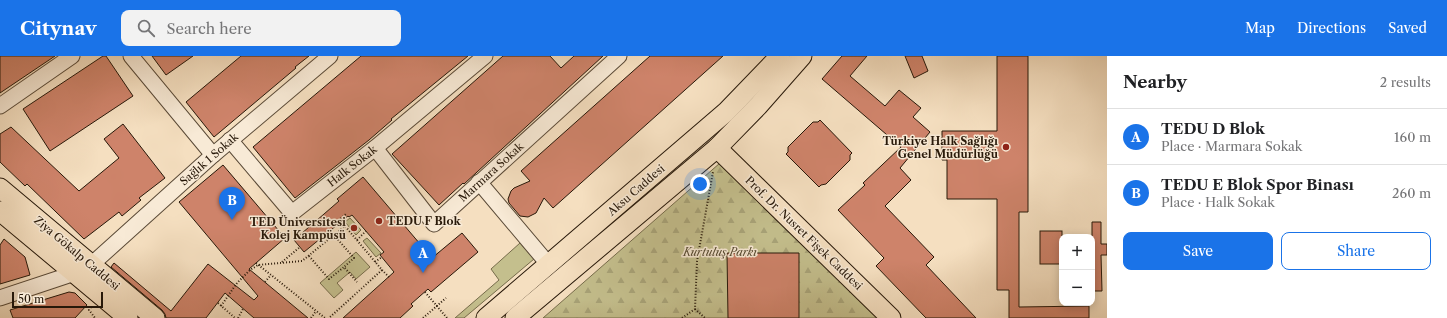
<!DOCTYPE html>
<html lang="en">
<head>
<meta charset="utf-8">
<style>
	:root { --surface:#fff; --page:#f2f2f2; --text:#202124; --muted:#757577; --line:#e0e0e0; --accent:#1a73e8 }
	body { margin:0; font-family:"Libre Caslon Text",serif; background:var(--page); color:var(--text) }
	.controls { position:absolute; right:12px; bottom:12px; display:grid; overflow:hidden; border-radius:8px; box-shadow:0 2px 10px #0003 }
	.controls button { width:36px; height:36px; display:grid; place-items:center; padding:0; border:0; border-bottom:1px solid var(--line); background:var(--surface); color:var(--text); font:20px sans-serif }
	.scale { position:absolute; left:12px; bottom:10px; width:91px; box-sizing:border-box; padding-left:4px; border:2px solid #271809; border-top:0; font-size:11px; line-height:14px; white-space:nowrap; color:#271809; -webkit-text-stroke:3px #f8ead6; paint-order:stroke }
	.you { position:absolute; left:700px; top:128px; width:14px; height:14px; margin:-10px; border:3px solid #fff; border-radius:50%; background:#1a73e8; box-shadow:0 0 0 6px #1a73e833 }
	.badge { display:grid; place-items:center; width:26px; height:26px; border-radius:50%; background:var(--accent); color:#fff; font-size:13px; font-weight:700 }
	.pin { position:absolute; translate:-50% -33px; filter:drop-shadow(0 1px 2px #0008) }
	.pin::after { content:''; position:absolute; top:21px; width:14px; height:12px; background:inherit; clip-path:polygon(0 0,100% 0,50% 100%) }
	.list { margin:0; padding:0; list-style:none }
	h2 { display:flex; justify-content:space-between; align-items:center; height:52px; margin:0; padding:0 16px; font-size:17px }
	h2 small { font-size:13px; font-weight:400; color:var(--muted) }
	.list li { display:grid; grid-template-columns:26px 1fr auto; gap:12px; align-items:center; box-sizing:border-box; height:56px; padding:0 16px; border-top:1px solid var(--line) }
	.list b { display:block; font-size:15px; white-space:nowrap }
	.list p { margin:0; font-size:13px; white-space:nowrap; color:var(--muted) }
	.list em { font-size:13px; font-style:normal; color:var(--muted) }
	.actions { display:flex; gap:8px; padding:12px 16px }
	.actions a { flex:1; padding:9px 0; border:1px solid var(--accent); border-radius:8px; text-align:center; font-size:14px; color:var(--accent) }
	.actions .main { background:var(--accent); color:#fff }
	.icon { flex:none; width:22px; height:22px; fill:none; stroke:currentColor; stroke-width:2; stroke-linecap:round; stroke-linejoin:round }
	.map { position:relative; flex:none; width:1107px; height:262px; overflow:hidden }
	header { display:flex; align-items:center; gap:24px; box-sizing:border-box; height:56px; padding:0 20px; background:var(--accent); color:#fff }
	header strong { font-size:19px }
	nav { display:flex; gap:22px; margin-inline-start:auto; font-size:14px }
	.search { width:280px; height:36px; background:var(--page); display:flex; align-items:center; gap:10px; box-sizing:border-box; padding:0 14px; border-radius:8px; color:var(--muted); font-size:15px }
	main { display:flex }
	aside { flex:1; background:var(--surface) }
	.map>svg:first-child { display:block }
	.green { fill:#c4bf8d; stroke:#766c4b }
	.forest { fill:url(#forest-firs); stroke:#766c4b }
	.building { fill:#ce836a; stroke:#271809 }
	.lines { fill:none; stroke-linecap:round; stroke-linejoin:round }
	.minor-casing { stroke:#5a4a37; stroke-width:17 }
	.major-casing { stroke:#271809; stroke-width:21 }
	.path { stroke:#271809; stroke-width:2; stroke-dasharray:1 2; stroke-linecap:butt }
	.minor { stroke:#f8ead6; stroke-width:15 }
	.major { stroke:#f5dfc0; stroke-width:19 }
	.poi-dot { fill:#8f2418; stroke:#f8ead6; stroke-width:1.5 }
	.labels { text-anchor:middle; dominant-baseline:central; stroke-width:3; stroke-linejoin:round; paint-order:stroke }
	.poi-label { font-size:11px; font-weight:bold; fill:#271809; stroke:#f8ead6; text-anchor:end }
	.street-label { font-size:11px; fill:#271809; stroke:#f8ead6 }
	.park-label { font-size:11px; font-style:italic; fill:#564a31; stroke:#f8ead6 }
</style>
</head>
<body>
<header>
<strong>Citynav</strong>
<div class="search"><svg class="icon" aria-label="search" viewBox="0 0 24 24"><circle cx="10" cy="10" r="6"/><path d="M15 15l6 6"/></svg>Search here</div>
<nav><a>Map</a><a>Directions</a><a>Saved</a></nav>
</header>
<main>
<div class="map">
<svg width="1107" height="262" viewBox="0 0 1107 262">
	<defs>
		<pattern id="forest-firs" width="22" height="20" patternUnits="userSpaceOnUse"><rect width="22" height="20" fill="#c4bf8d"/><path d="M5 1l3.5 6h-7zM16 11l3.5 6h-7z" fill="#a8a378"/></pattern>
	</defs>
	<rect width="100%" height="100%" fill="#f5dfc0"/>
	<filter id="stains"><feTurbulence type="fractalNoise" baseFrequency=".005" numOctaves="4"/><feColorMatrix values="0 0 0 0 .2 0 0 0 0 .09 0 0 0 0 .02 0 0 0 .5 -.17"/></filter>
	<radialGradient id="worn" r=".72"><stop offset=".6" stop-color="#630" stop-opacity="0"/><stop offset="1" stop-color="#630" stop-opacity=".3"/></radialGradient>
	<!-- green -->
	<g class="green">
		<polygon points="350,162 361,174 356,179 345,166"/>
		<polygon points="367,182 381,197 376,201 363,185"/>
		<polygon points="520,187 534,203 464,262 455,262 499,224 491,213"/>
		<polygon points="356,196 370,211 356,223 350,216 337,227 343,234 334,242 320,227"/>
	</g>
	<!-- forest -->
	<polygon class="forest" points="720,107 889,262 543,262"/>
	<!-- building -->
	<g class="building">
		<polygon points="0,0 55,0 0,37"/>
		<polygon points="103,0 106,0 133,40 50,95 23,53"/>
		<polygon points="152,0 193,0 166,19"/>
		<polygon points="241,0 309,0 295,11 296,12 214,81 186,46"/>
		<polygon points="361,0 468,0 391,63 392,64 369,84 295,142 253,91"/>
		<polygon points="503,0 550,0 561,12 574,0 603,0 464,128 463,127 439,149 392,98"/>
		<polygon points="650,0 723,0 553,152 544,142 536,157 528,161 520,160 509,147 508,143 511,135 514,132 530,125 521,115"/>
		<polygon points="842,0 867,0 850,20 885,50 899,34 921,52 913,61 930,76 900,112 911,124 885,150 934,201 926,209 976,262 926,262 876,210 884,202 838,154 865,129 863,127 901,91 822,23"/>
		<polygon points="905,0 922,0 928,15 914,22"/>
		<polygon points="997,0 1028,0 1028,156 1019,156 1019,251 1089,250 1089,262 1009,262 1009,234 997,234 997,143 947,143 947,104 942,104 942,75 997,75"/>
		<polygon points="820,64 852,97 850,99 850,104 826,128 821,129 819,131 786,98 788,96 788,91 813,66 818,66"/>
		<polygon points="123,68 165,122 139,142 141,144 122,160 119,156 84,183 27,128 25,130 0,106 0,78 11,71 79,135 119,102 104,83"/>
		<polygon points="223,109 285,182 249,213 308,262 254,262 225,237 206,262 166,262 165,258 162,254 111,211 114,207 171,255 208,208 254,244 258,240 179,146"/>
		<polygon points="363,121 432,202 462,177 478,196 431,236 428,233 411,248 413,250 400,262 343,262 394,216 380,199 384,196 352,159 349,161 348,160 304,196 294,184 339,145 337,143"/>
		<polygon points="1092,166 1101,166 1101,188 1107,188 1107,199 1101,199 1102,235 1092,235"/>
		<rect x="1040" y="175" width="22" height="33"/>
		<polygon points="4,183 25,201 30,219 0,228 0,189"/>
		<polygon points="727,197 799,197 799,262 728,262"/>
		<polygon points="69,236 75,237 87,249 75,262 13,262 10,254"/>
	</g>
	<g class="lines">
		<!-- minor casing -->
		<g class="minor-casing">
			<g id="minor">
				<polyline points="131,0 213,99"/>
				<polyline points="0,50 72,0"/>
				<polyline points="230,84 292,157 375,92 485,0"/>
				<polyline points="375,92 434,168 619,0"/>
				<polyline points="479,126 549,209"/>
				<polyline points="91,209 213,99 330,0"/>
				<polyline points="0,242 75,217"/>
			</g>
		</g>
		<!-- major casing -->
		<g class="major-casing">
			<g id="major">
				<polyline points="717,92 891,262"/>
				<polyline points="0,132 155,262"/>
				<polyline points="0,155 128,262"/>
				<polyline points="486,262 726,56 780,0"/>
				<polyline points="515,262 717,92 758,50 802,0"/>
			</g>
		</g>
		<!-- path -->
		<g class="path">
			<polyline points="345,170 340,163 346,158"/>
			<polyline points="327,177 330,182"/>
			<polyline points="334,179 354,202 344,211"/>
			<polyline points="357,184 366,175"/>
			<polyline points="309,200 329,223 344,211 357,226"/>
			<polyline points="282,206 300,191"/>
			<polyline points="375,206 382,201"/>
			<polyline points="256,207 325,262"/>
			<polyline points="382,214 389,221"/>
			<polyline points="265,226 271,219"/>
			<polyline points="425,236 447,262"/>
			<polyline points="218,247 235,262"/>
			<polyline points="221,250 237,227 250,214 258,209 302,205 345,170 382,214 329,262"/>
			<polyline points="91,251 89,254 95,262"/>
			<polyline points="695,253 705,262"/>
			<polyline points="238,262 243,253"/>
			<polyline points="311,262 316,255"/>
			<polyline points="423,262 446,242"/>
			<polyline points="682,262 695,253 697,205 713,116"/>
		</g>
		<!-- minor -->
		<use href="#minor" class="minor"/>
		<!-- major -->
		<use href="#major" class="major"/>
	</g>
	<!-- markers -->
	<g class="poi-dot">
		<circle cx="1006" cy="91" r="4"/>
		<circle cx="379" cy="165" r="4"/>
		<circle cx="354" cy="172" r="4"/>
	</g>
	<g class="labels">
		<!-- poi labels -->
		<g class="poi-label">
			<text x="998" y="85">Türkiye Halk Sağlığı<tspan x="998" dy="13">Genel Müdürlüğü</tspan></text>
			<text x="387" y="165" text-anchor="start">TEDU F Blok</text>
			<text x="346" y="166">TED Üniversitesi<tspan x="346" dy="13">Kolej Kampüsü</tspan></text>
		</g>
		<!-- street labels -->
		<g class="street-label">
			<text transform="translate(209 103) rotate(-41)">Sağlık 1 Sokak</text>
			<text transform="translate(352 110) rotate(-38)">Halk Sokak</text>
			<text transform="translate(491 116) rotate(-42)">Marmara Sokak</text>
			<text transform="translate(636 134) rotate(-41)">Aksu Caddesi</text>
			<text transform="translate(804 177) rotate(44)">Prof. Dr. Nusret Fişek Caddesi</text>
			<text transform="translate(77 197) rotate(40)">Ziya Gökalp Caddesi</text>
		</g>
		<!-- park labels -->
		<g class="park-label">
			<text x="720" y="196">Kurtuluş Parkı</text>
		</g>
	</g>
	<rect width="100%" height="100%" filter="url(#stains)"/>
	<rect width="100%" height="100%" fill="url(#worn)"/>
</svg>
<div class="controls">
<button>+</button>
<button>−</button>
</div>
<div class="scale">50 m</div>
<div class="you"></div>
<div class="pin badge" style="left:423px;top:217px">A</div>
<div class="pin badge" style="left:232px;top:164px">B</div>
</div>
<aside>
<h2>Nearby<small>2 results</small></h2>
<ul class="list">
<li><span class="badge">A</span><div><b>TEDU D Blok</b><p>Place · Marmara Sokak</p></div><em>160 m</em></li>
<li><span class="badge">B</span><div><b>TEDU E Blok Spor Binası</b><p>Place · Halk Sokak</p></div><em>260 m</em></li>
</ul>
<div class="actions"><a class="main">Save</a><a>Share</a></div>
</aside>
</main>
</body>
</html>
